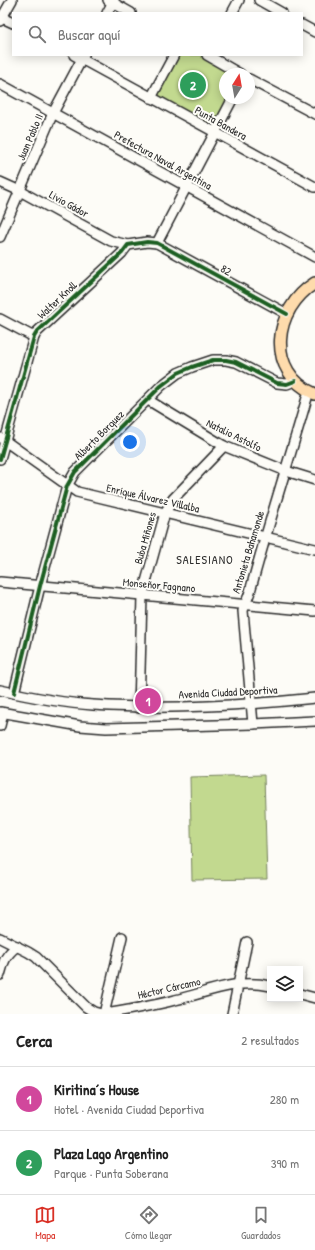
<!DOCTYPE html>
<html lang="es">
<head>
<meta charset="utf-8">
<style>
	:root { --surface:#fff; --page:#f2f2f2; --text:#222; --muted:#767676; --line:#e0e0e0; --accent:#d93025 }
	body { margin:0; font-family:"Patrick Hand",sans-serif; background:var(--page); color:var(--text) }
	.controls { position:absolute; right:12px; bottom:12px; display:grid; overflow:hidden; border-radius:0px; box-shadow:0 2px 10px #0003 }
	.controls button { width:36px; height:36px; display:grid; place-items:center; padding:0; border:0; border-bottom:1px solid var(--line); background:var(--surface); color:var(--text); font:20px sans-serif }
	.compass { position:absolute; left:219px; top:68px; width:36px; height:36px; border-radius:50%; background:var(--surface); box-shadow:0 2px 10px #0003; rotate:11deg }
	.you { position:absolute; left:130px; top:442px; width:14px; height:14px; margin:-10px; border:3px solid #fff; border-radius:50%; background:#1a73e8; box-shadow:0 0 0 6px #1a73e833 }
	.badge { display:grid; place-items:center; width:26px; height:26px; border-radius:50%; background:var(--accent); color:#fff; font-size:13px; font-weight:700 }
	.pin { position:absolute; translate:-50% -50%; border:2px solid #fff; box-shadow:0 1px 4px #0006 }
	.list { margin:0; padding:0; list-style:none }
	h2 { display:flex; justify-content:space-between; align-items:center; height:52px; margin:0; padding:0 16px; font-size:17px }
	h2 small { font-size:13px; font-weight:400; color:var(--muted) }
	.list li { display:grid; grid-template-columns:26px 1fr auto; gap:12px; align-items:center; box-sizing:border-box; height:64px; padding:0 16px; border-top:1px solid var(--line) }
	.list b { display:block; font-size:15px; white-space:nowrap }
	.list p { margin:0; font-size:13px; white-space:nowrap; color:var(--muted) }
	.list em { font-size:13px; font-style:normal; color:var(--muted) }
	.icon { flex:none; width:22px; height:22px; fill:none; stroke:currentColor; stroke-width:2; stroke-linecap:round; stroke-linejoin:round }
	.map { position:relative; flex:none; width:315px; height:1014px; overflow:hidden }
	.search { position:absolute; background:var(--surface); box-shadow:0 2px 10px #0003; left:12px; right:12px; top:12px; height:44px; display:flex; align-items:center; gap:10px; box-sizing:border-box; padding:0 14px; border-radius:0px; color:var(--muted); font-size:15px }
	.sheet { height:180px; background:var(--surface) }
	nav { display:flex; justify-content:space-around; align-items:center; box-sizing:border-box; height:56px; border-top:1px solid var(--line); background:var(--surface); font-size:11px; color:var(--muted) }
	nav a { display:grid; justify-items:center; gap:2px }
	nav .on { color:var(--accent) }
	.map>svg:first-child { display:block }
	.green { fill:#c2d98f; stroke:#76825d }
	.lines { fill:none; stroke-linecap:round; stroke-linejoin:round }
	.minor-casing { stroke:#2b2b2b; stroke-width:12 }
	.major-casing { stroke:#2b2b2b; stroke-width:14 }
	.minor { stroke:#fdfcf7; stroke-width:9 }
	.major { stroke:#fedbac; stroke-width:11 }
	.cycleway-casing { stroke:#fdfcf7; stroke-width:6 }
	.cycleway { stroke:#1b5e20; stroke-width:4 }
	.labels { text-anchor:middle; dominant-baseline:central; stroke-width:4; stroke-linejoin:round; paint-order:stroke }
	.street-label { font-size:11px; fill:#2b2b2b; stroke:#fdfcf7 }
	.neighbourhood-label { font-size:12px; letter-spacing:1px; fill:#2b2b2b; stroke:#fdfcf7 }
</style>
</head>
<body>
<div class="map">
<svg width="315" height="1014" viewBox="0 0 315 1014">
	<rect width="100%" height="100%" fill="#fdfcf7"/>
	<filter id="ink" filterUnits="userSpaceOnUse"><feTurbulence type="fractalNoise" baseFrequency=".025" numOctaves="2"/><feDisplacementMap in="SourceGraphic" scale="8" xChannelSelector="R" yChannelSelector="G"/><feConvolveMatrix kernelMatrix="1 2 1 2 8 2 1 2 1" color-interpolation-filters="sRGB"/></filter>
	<g filter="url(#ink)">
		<!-- green -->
		<g class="green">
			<polygon points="177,55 200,55 234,74 225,74 225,98 229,98 211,128 155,97"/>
			<polygon points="264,775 267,879 192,880 190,777"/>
		</g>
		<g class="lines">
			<!-- minor casing -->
			<g class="minor-casing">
				<g id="minor">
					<polyline points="108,0 131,13"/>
					<polyline points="259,0 282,13"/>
					<polyline points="107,13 114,0"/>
					<polyline points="232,13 239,0"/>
					<polyline points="0,17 13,23"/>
					<polyline points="0,21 12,0"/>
					<polyline points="302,25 315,32"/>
					<polyline points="74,55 315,187"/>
					<polyline points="207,55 240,74"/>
					<polyline points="249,79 315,114"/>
					<polyline points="0,84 315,257"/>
					<polyline points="151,98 174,55"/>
					<polyline points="0,182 20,191 111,241 128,245"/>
					<polyline points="0,237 53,113 84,55"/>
					<polyline points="157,243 233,98"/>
					<polyline points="0,319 34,337"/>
					<polyline points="148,400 224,446 286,471 315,480"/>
					<polyline points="1,438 77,492 315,549"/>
					<polyline points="0,459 34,337 37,332 122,253 128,245 147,242 157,243 287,314"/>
					<polyline points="0,582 315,611"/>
					<path d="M0,690C31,697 62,703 93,705C167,710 241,706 315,698"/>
					<polyline points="14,693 40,586 67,486 75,472 161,386 178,373 192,367 213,360 226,360 236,362 277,383 287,384 295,381"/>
					<polyline points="139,708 142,596 165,513 173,499 224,446"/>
					<polyline points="0,712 80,726 106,728 253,724 315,721"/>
					<path d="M253,724L243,611C245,603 249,597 251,588C269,522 290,457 309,391"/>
					<polyline points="0,726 3,713"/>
					<polyline points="0,938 28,952 36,957 86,1007 94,1012 102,1014"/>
					<path d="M0,975C4,960 5,956 17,946"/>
					<polyline points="300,994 315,998"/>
					<polyline points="104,1014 122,937"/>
					<path d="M105,1014C128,1010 152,1006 175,1000C206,993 237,978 270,986"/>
					<polyline points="232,1014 247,942"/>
				</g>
			</g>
			<!-- major casing -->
			<g class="major-casing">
				<path id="major" d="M315,283C273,309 265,372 315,394"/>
			</g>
			<!-- minor -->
			<use href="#minor" class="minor"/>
			<!-- major -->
			<use href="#major" class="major"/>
			<!-- cycleway casing -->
			<g class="cycleway-casing">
				<g id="cycleway">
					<polyline points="0,459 34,337 37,332 122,253 128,245 147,242 157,243 287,314"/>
					<polyline points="14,693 40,586 67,486 75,472 161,386 178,373 192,367 213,360 226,360 236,362 277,383 287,384 295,381"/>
				</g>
			</g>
			<!-- cycleway -->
			<use href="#cycleway" class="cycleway"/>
		</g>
	</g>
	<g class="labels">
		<!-- street labels -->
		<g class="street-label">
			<text transform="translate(221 123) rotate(29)">Punta Bandera</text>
			<text transform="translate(30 137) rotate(-67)">Juan Pablo II</text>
			<text transform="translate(163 160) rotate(29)">Prefectura Naval Argentina</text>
			<text transform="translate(69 204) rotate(29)">Livio Gádor</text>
			<text transform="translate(226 270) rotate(29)">82</text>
			<text transform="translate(57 300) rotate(-43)">Walter Knoll</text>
			<text transform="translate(99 435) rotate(-45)">Alberto Borquez</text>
			<text transform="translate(234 435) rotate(26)">Natalio Astolfo</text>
			<text transform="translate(153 498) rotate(13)">Enrique Álvarez Villalba</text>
			<text transform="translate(145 538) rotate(-74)">Buba Miñones</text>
			<text transform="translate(248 552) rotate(-73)">Antonieta Bahamonde</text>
			<text transform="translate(159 585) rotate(5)">Monseñor Fagnano</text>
			<text transform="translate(228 692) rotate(-3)">Avenida Ciudad Deportiva</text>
			<text transform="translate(169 988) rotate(-13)">Héctor Cárcamo</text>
		</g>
		<!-- neighbourhood labels -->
		<g class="neighbourhood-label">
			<text x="205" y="559">SALESIANO</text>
		</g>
	</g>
</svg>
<div class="controls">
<button><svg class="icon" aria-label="layers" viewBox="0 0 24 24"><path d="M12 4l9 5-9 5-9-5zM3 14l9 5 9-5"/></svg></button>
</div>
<svg class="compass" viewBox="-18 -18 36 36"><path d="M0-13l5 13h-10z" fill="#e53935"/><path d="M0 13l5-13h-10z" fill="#767676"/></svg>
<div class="you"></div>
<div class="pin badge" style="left:148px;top:701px;background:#d1479c">1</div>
<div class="pin badge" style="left:193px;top:85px;background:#2e9e5b">2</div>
<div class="search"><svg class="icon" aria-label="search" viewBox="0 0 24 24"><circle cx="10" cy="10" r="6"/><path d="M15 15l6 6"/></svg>Buscar aquí</div>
</div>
<section class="sheet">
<h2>Cerca<small>2 resultados</small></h2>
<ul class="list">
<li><span class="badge" style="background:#d1479c">1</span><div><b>Kiritina´s House</b><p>Hotel · Avenida Ciudad Deportiva</p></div><em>280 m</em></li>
<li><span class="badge" style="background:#2e9e5b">2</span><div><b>Plaza Lago Argentino</b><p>Parque · Punta Soberana</p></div><em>390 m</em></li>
</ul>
</section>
<nav>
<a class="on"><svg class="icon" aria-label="map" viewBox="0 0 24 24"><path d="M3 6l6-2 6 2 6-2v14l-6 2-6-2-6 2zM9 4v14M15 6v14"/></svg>Mapa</a>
<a><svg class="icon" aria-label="directions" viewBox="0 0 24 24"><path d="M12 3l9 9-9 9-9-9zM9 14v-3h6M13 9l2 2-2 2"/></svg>Cómo llegar</a>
<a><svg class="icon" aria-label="saved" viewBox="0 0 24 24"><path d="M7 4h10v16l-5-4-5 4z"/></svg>Guardados</a>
</nav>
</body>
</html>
